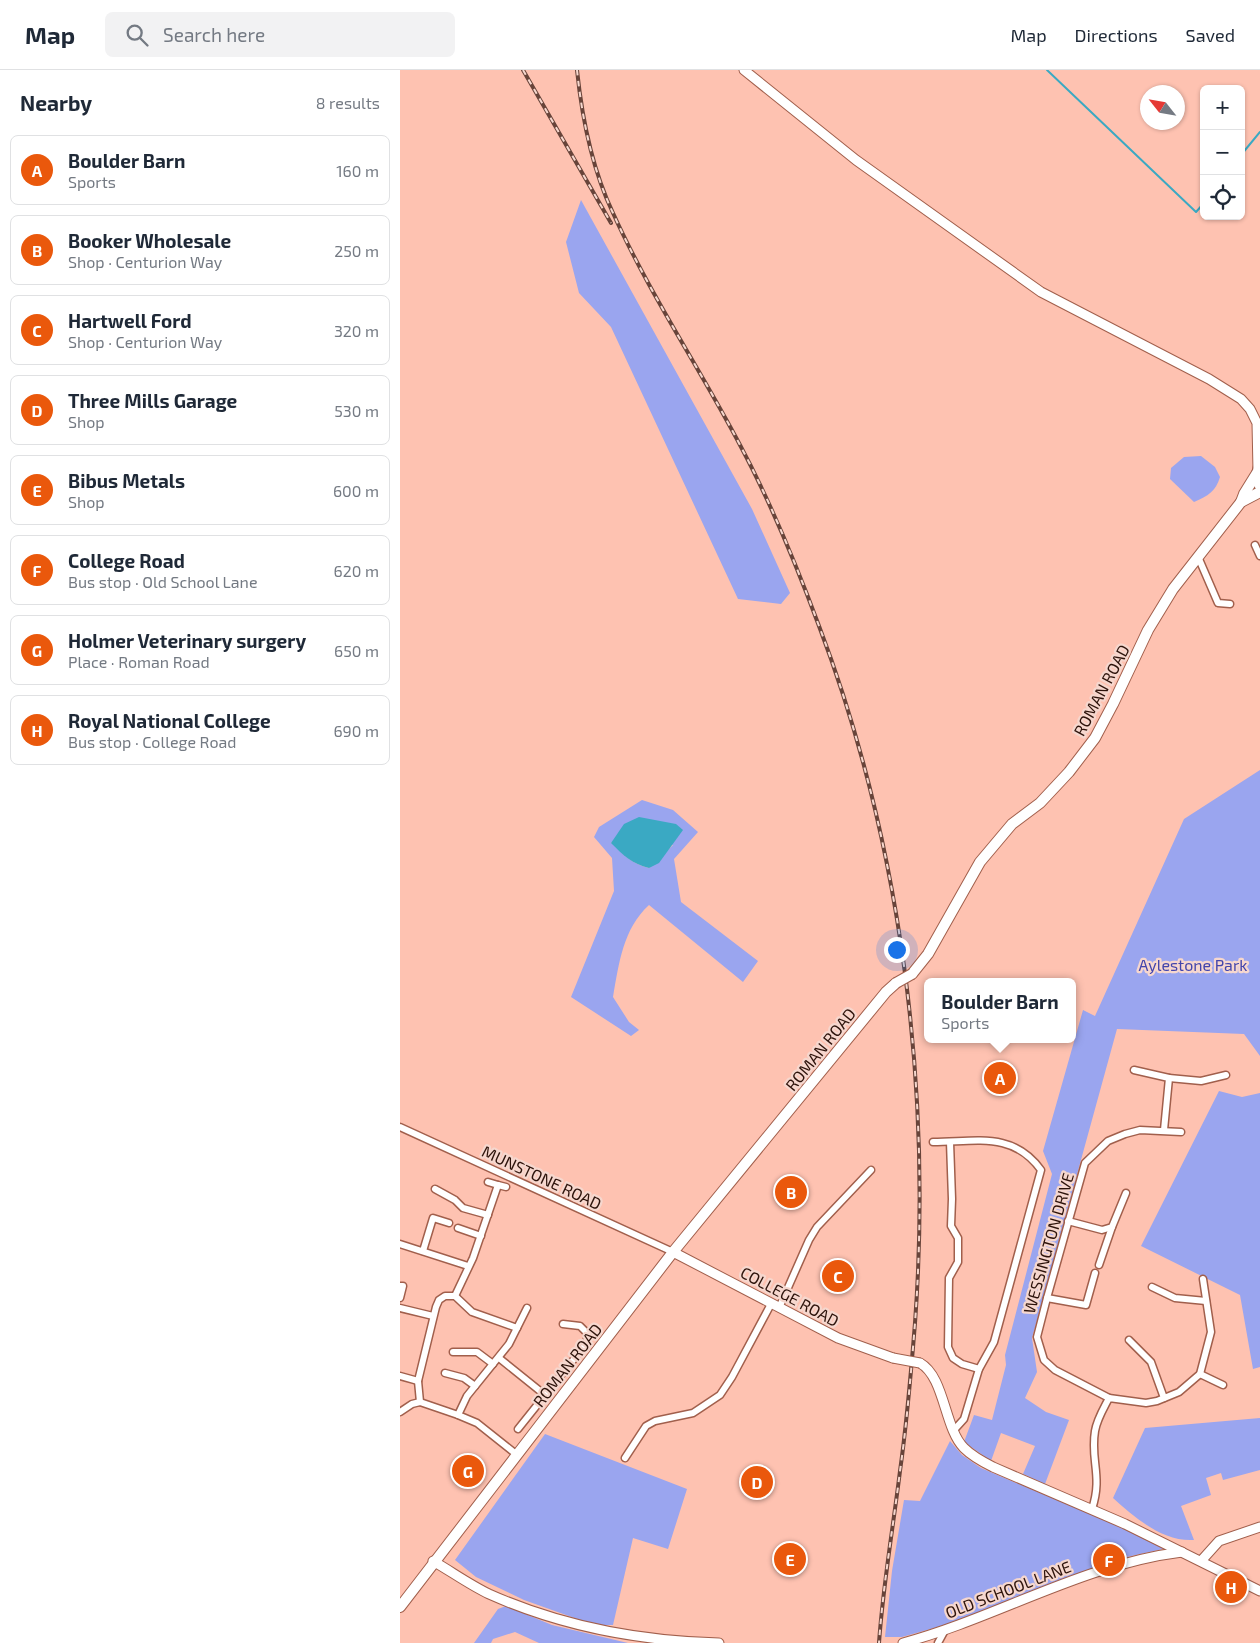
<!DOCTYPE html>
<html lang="en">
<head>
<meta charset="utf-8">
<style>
	:root { --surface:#fff; --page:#f2f2f3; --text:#1f2937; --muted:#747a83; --line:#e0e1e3; --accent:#ea580c }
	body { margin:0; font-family:"Exo 2",sans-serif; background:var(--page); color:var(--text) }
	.controls { position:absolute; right:15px; top:15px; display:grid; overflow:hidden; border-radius:8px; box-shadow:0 1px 4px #0004 }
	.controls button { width:45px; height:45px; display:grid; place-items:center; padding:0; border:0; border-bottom:1px solid var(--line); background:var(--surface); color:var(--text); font:25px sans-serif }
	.compass { position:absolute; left:740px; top:15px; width:45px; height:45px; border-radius:50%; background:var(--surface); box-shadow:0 1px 4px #0004; rotate:301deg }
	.you { position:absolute; left:496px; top:879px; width:18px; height:18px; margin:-12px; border:4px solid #fff; border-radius:50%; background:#1a73e8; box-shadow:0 0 0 8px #1a73e833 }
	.badge { display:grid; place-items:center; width:32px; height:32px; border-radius:50%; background:var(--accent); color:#fff; font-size:16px; font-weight:700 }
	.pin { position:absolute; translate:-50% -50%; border:2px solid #fff; box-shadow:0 1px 5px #0006 }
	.popup { position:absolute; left:524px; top:908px; width:152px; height:65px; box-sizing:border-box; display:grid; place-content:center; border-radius:8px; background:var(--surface); filter:drop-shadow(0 1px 4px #0005); font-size:16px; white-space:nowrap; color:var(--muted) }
	.popup b { font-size:19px; color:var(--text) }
	.popup::after { content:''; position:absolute; left:50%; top:100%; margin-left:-10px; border:10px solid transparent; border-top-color:var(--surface) }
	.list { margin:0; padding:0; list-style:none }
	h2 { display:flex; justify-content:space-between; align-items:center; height:65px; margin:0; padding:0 20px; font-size:21px }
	h2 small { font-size:16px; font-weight:400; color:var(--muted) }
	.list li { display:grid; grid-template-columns:32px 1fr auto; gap:15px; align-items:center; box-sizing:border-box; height:70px; margin:0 10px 10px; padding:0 10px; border:1px solid var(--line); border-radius:8px }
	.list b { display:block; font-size:19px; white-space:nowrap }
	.list p { margin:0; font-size:16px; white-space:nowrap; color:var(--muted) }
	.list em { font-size:16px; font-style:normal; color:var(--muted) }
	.icon { flex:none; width:28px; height:28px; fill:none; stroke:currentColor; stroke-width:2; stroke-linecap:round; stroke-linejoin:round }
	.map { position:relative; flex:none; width:860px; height:1573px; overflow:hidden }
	header { display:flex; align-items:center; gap:30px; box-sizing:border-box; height:70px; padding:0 25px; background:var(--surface); border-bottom:1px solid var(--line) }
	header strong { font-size:24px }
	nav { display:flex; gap:28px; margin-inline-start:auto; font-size:18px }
	.search { width:350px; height:45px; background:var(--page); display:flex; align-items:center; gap:12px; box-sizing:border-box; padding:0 18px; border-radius:8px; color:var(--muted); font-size:19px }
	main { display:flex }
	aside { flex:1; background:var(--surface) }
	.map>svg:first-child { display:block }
	.green { fill:#9aa5ef; fill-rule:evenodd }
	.water { fill:#3aa9c3 }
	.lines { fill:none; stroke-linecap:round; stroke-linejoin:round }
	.stream { stroke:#3aa9c3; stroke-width:2 }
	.street-casing { stroke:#a15f4c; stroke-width:9 }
	.secondary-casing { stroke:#a15f4c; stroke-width:11 }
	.primary-casing { stroke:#a15f4c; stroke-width:12 }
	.highway-casing { stroke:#a15f4c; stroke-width:14 }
	.street { stroke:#fff; stroke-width:6 }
	.secondary { stroke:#fff; stroke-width:9 }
	.primary { stroke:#fff; stroke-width:10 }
	.highway { stroke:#fff; stroke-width:11 }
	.rail-casing { stroke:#68443a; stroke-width:4 }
	.rail { stroke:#f6d7ce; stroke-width:2; stroke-dasharray:5.5; stroke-linecap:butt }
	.secondary-bridge-casing { stroke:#a15f4c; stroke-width:11; stroke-linecap:butt }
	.primary-bridge-casing { stroke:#a15f4c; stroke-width:12; stroke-linecap:butt }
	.secondary-bridge { stroke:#fff; stroke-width:9 }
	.primary-bridge { stroke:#fff; stroke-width:10 }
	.labels { text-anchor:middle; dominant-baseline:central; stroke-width:4.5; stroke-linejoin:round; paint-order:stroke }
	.street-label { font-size:16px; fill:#2d130b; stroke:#f6d7ce }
	.park-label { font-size:16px; fill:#4345ac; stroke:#f6d7ce }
</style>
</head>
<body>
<header>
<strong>Map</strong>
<div class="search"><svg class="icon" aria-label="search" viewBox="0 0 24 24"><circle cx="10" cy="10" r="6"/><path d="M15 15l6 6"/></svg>Search here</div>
<nav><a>Map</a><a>Directions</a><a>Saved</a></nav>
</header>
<main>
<aside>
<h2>Nearby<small>8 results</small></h2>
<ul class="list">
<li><span class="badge">A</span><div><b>Boulder Barn</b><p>Sports</p></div><em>160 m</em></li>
<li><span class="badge">B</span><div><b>Booker Wholesale</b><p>Shop · Centurion Way</p></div><em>250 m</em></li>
<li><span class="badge">C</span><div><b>Hartwell Ford</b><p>Shop · Centurion Way</p></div><em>320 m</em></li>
<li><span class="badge">D</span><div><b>Three Mills Garage</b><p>Shop</p></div><em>530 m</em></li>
<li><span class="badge">E</span><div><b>Bibus Metals</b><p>Shop</p></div><em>600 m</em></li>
<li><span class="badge">F</span><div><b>College Road</b><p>Bus stop · Old School Lane</p></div><em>620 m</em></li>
<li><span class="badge">G</span><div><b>Holmer Veterinary surgery</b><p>Place · Roman Road</p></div><em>650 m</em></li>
<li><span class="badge">H</span><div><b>Royal National College</b><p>Bus stop · College Road</p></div><em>690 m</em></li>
</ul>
</aside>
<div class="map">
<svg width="860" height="1573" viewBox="0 0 860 1573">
	<rect width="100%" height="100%" fill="#fec2b1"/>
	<!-- green -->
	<g class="green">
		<polygon points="181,130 352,439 390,523 381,534 338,529 211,257 179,223 166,172"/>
		<path d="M801,386L815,397L820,407C816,421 808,426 794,432L770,409L771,398L784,387Z"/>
		<polygon points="860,700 860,986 844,964 717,959 632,1268 637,1302 625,1328 646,1342 669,1350 645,1414 623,1404 635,1376 601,1363 591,1391 564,1372 574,1345 592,1350 606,1295 605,1285 652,1104 643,1081 683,940 695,946 784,749"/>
		<path d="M242,730L273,740L298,762L274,789L281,832L358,891L343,912L249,835C223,859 219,893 213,927L229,952L239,960L231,966L171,927L214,821L212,788L194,767L199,757ZM211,772L273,775L249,798C232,794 224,785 211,772Z"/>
		<polygon points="819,1021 842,1027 860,1023 860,1297 853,1299 840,1225 741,1176"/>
		<path d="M860,1348V1400L823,1410L821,1403L806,1408L811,1425L781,1436L794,1470C763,1472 735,1448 713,1428L745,1358Z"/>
		<polygon points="145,1364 287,1419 268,1479 233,1468 213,1555 194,1555 124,1530 76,1507 55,1490"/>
		<polygon points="550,1371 562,1385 581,1398 763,1475 763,1479 718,1489 545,1555 502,1567 485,1567 492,1501 504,1430 520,1431"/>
		<polygon points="106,1536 152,1555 228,1573 139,1573 115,1562 93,1569 91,1573 74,1573 98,1539"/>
	</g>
	<!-- water -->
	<path class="water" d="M239,747L276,754L283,760L259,793L249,798C232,794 223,785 211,773L224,754Z"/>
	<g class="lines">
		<!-- stream -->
		<g class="stream">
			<polyline points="647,0 796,142 804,133"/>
			<polyline points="841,85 860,62"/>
		</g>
		<!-- street casing -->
		<g class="street-casing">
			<g id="street">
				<polyline points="855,475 860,486"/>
				<polyline points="799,489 818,533 830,534"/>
				<polyline points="734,1000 769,1008 764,1060"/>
				<polyline points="769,1008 801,1011 826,1005"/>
				<polyline points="0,1057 273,1182"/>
				<path d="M533,1072C576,1072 613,1061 641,1100L594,1272L579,1299L564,1349L554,1360"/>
				<polyline points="550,1072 552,1129 551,1156 558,1168 558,1192 549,1208 548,1277 553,1288 562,1294 579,1299"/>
				<polyline points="98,1115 106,1117"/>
				<polyline points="35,1119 55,1130 63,1138 88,1145"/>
				<polyline points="668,1151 702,1160 712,1157 726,1123"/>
				<polyline points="58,1158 81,1166"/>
				<polyline points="0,1174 68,1196"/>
				<polyline points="23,1181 33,1148 49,1153"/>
				<polyline points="699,1195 712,1157"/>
				<polyline points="0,1216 3,1216 0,1228"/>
				<polyline points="752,1217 775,1228 806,1231"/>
				<polyline points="55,1226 73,1188 98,1115 88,1112"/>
				<polyline points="647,1228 686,1235 695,1203"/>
				<polyline points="0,1238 33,1246"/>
				<polyline points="379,1238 409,1170 417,1157 471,1100"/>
				<polyline points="729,1270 751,1292 764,1328"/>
				<polyline points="53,1282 77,1282 93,1294"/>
				<polyline points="99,1288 145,1325"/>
				<polyline points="45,1303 64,1308 75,1316"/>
				<polyline points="800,1304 823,1315"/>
				<polyline points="0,1306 18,1311"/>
				<polyline points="709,1328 655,1300 644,1290 637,1267 647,1228 685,1093 708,1071 725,1064 740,1060 781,1062"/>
				<polyline points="20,1332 18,1311 36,1237 39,1230 45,1226 55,1226 72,1242 117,1258 127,1238"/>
				<polyline points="0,1342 12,1334 20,1332 58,1345 77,1353 116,1384"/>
				<polyline points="58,1345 67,1326 109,1274 117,1258"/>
				<polyline points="118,1359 186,1274 188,1264 180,1256 163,1254"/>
				<polyline points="225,1388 246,1356 255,1351 293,1343 320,1325 332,1307 371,1234"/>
				<path d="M692,1439C703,1406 690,1390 695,1361C697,1349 704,1338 709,1328L746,1333L757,1331L779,1322L800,1304L811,1262L803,1209"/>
				<polyline points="538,1573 545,1560"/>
			</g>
		</g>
		<!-- secondary casing -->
		<g class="secondary-casing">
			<g id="secondary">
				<polyline points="344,0 456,90 641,222 809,309 841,329 850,339 857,353 858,401"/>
				<polyline points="273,1182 438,1268 493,1288"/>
				<path d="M520,1293C545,1307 544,1358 564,1378C572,1386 583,1392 593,1397L725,1454L860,1521"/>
				<path d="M33,1491C52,1502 70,1515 89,1524C163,1557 239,1571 319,1573"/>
				<polyline points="801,1491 819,1471 860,1457"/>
				<path d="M503,1573C598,1547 684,1494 782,1482"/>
			</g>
		</g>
		<!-- primary casing -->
		<g class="primary-casing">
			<g id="primary">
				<polyline points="841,432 844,424 857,403"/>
				<polyline points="512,904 528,884 580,792 612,754 640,733 669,702 695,668 713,634 748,560 773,519 841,432 860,422"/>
				<polyline points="0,1537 273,1182 486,922 496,913"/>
			</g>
		</g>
		<!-- highway casing -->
		<g class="highway-casing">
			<polyline id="highway" points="860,396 857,408 860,415"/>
		</g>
		<!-- street -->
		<use href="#street" class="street"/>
		<!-- secondary -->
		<use href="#secondary" class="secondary"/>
		<!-- primary -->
		<use href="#primary" class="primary"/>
		<!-- highway -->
		<use href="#highway" class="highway"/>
		<!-- rail casing -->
		<g class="rail-casing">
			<g id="rail">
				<polyline points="123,0 211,153"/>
				<path d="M177,0C182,48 192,99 213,143C249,223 299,297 340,375C371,433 396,494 419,556C502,775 532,1021 515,1253C511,1303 507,1352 500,1401C493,1458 483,1515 479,1573"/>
			</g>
		</g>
		<!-- rail -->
		<use href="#rail" class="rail"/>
		<!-- secondary-bridge casing -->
		<g class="secondary-bridge-casing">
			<polyline id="secondary-bridge" points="493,1288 520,1293"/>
		</g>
		<!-- primary-bridge casing -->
		<g class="primary-bridge-casing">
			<polyline id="primary-bridge" points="496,913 512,904"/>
		</g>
		<!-- secondary-bridge -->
		<use href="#secondary-bridge" class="secondary-bridge"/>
		<!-- primary-bridge -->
		<use href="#primary-bridge" class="primary-bridge"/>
	</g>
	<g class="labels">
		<!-- street labels -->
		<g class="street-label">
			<text transform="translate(701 620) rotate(-62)">ROMAN ROAD</text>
			<text transform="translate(420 979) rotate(-51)">ROMAN ROAD</text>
			<text transform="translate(142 1107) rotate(25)">MUNSTONE ROAD</text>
			<text transform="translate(648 1173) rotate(-74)">WESSINGTON DRIVE</text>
			<text transform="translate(390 1226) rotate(28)">COLLEGE ROAD</text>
			<text transform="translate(167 1295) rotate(-52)">ROMAN ROAD</text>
			<text transform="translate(608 1519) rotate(-21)">OLD SCHOOL LANE</text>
		</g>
		<!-- park labels -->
		<g class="park-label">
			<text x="793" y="894">Aylestone Park</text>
		</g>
	</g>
</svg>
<div class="controls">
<button>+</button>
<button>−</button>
<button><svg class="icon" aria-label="locate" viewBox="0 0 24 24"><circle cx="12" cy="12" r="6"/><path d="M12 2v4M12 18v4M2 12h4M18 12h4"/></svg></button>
</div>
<svg class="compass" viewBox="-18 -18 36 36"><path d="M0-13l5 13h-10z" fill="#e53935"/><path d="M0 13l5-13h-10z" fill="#747a83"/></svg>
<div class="you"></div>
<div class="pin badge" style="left:600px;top:1008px">A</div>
<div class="popup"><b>Boulder Barn</b>Sports</div>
<div class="pin badge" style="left:391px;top:1122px">B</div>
<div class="pin badge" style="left:438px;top:1206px">C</div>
<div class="pin badge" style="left:357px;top:1412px">D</div>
<div class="pin badge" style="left:390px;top:1489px">E</div>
<div class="pin badge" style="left:709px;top:1490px">F</div>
<div class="pin badge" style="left:68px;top:1401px">G</div>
<div class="pin badge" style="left:831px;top:1517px">H</div>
</div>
</main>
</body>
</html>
